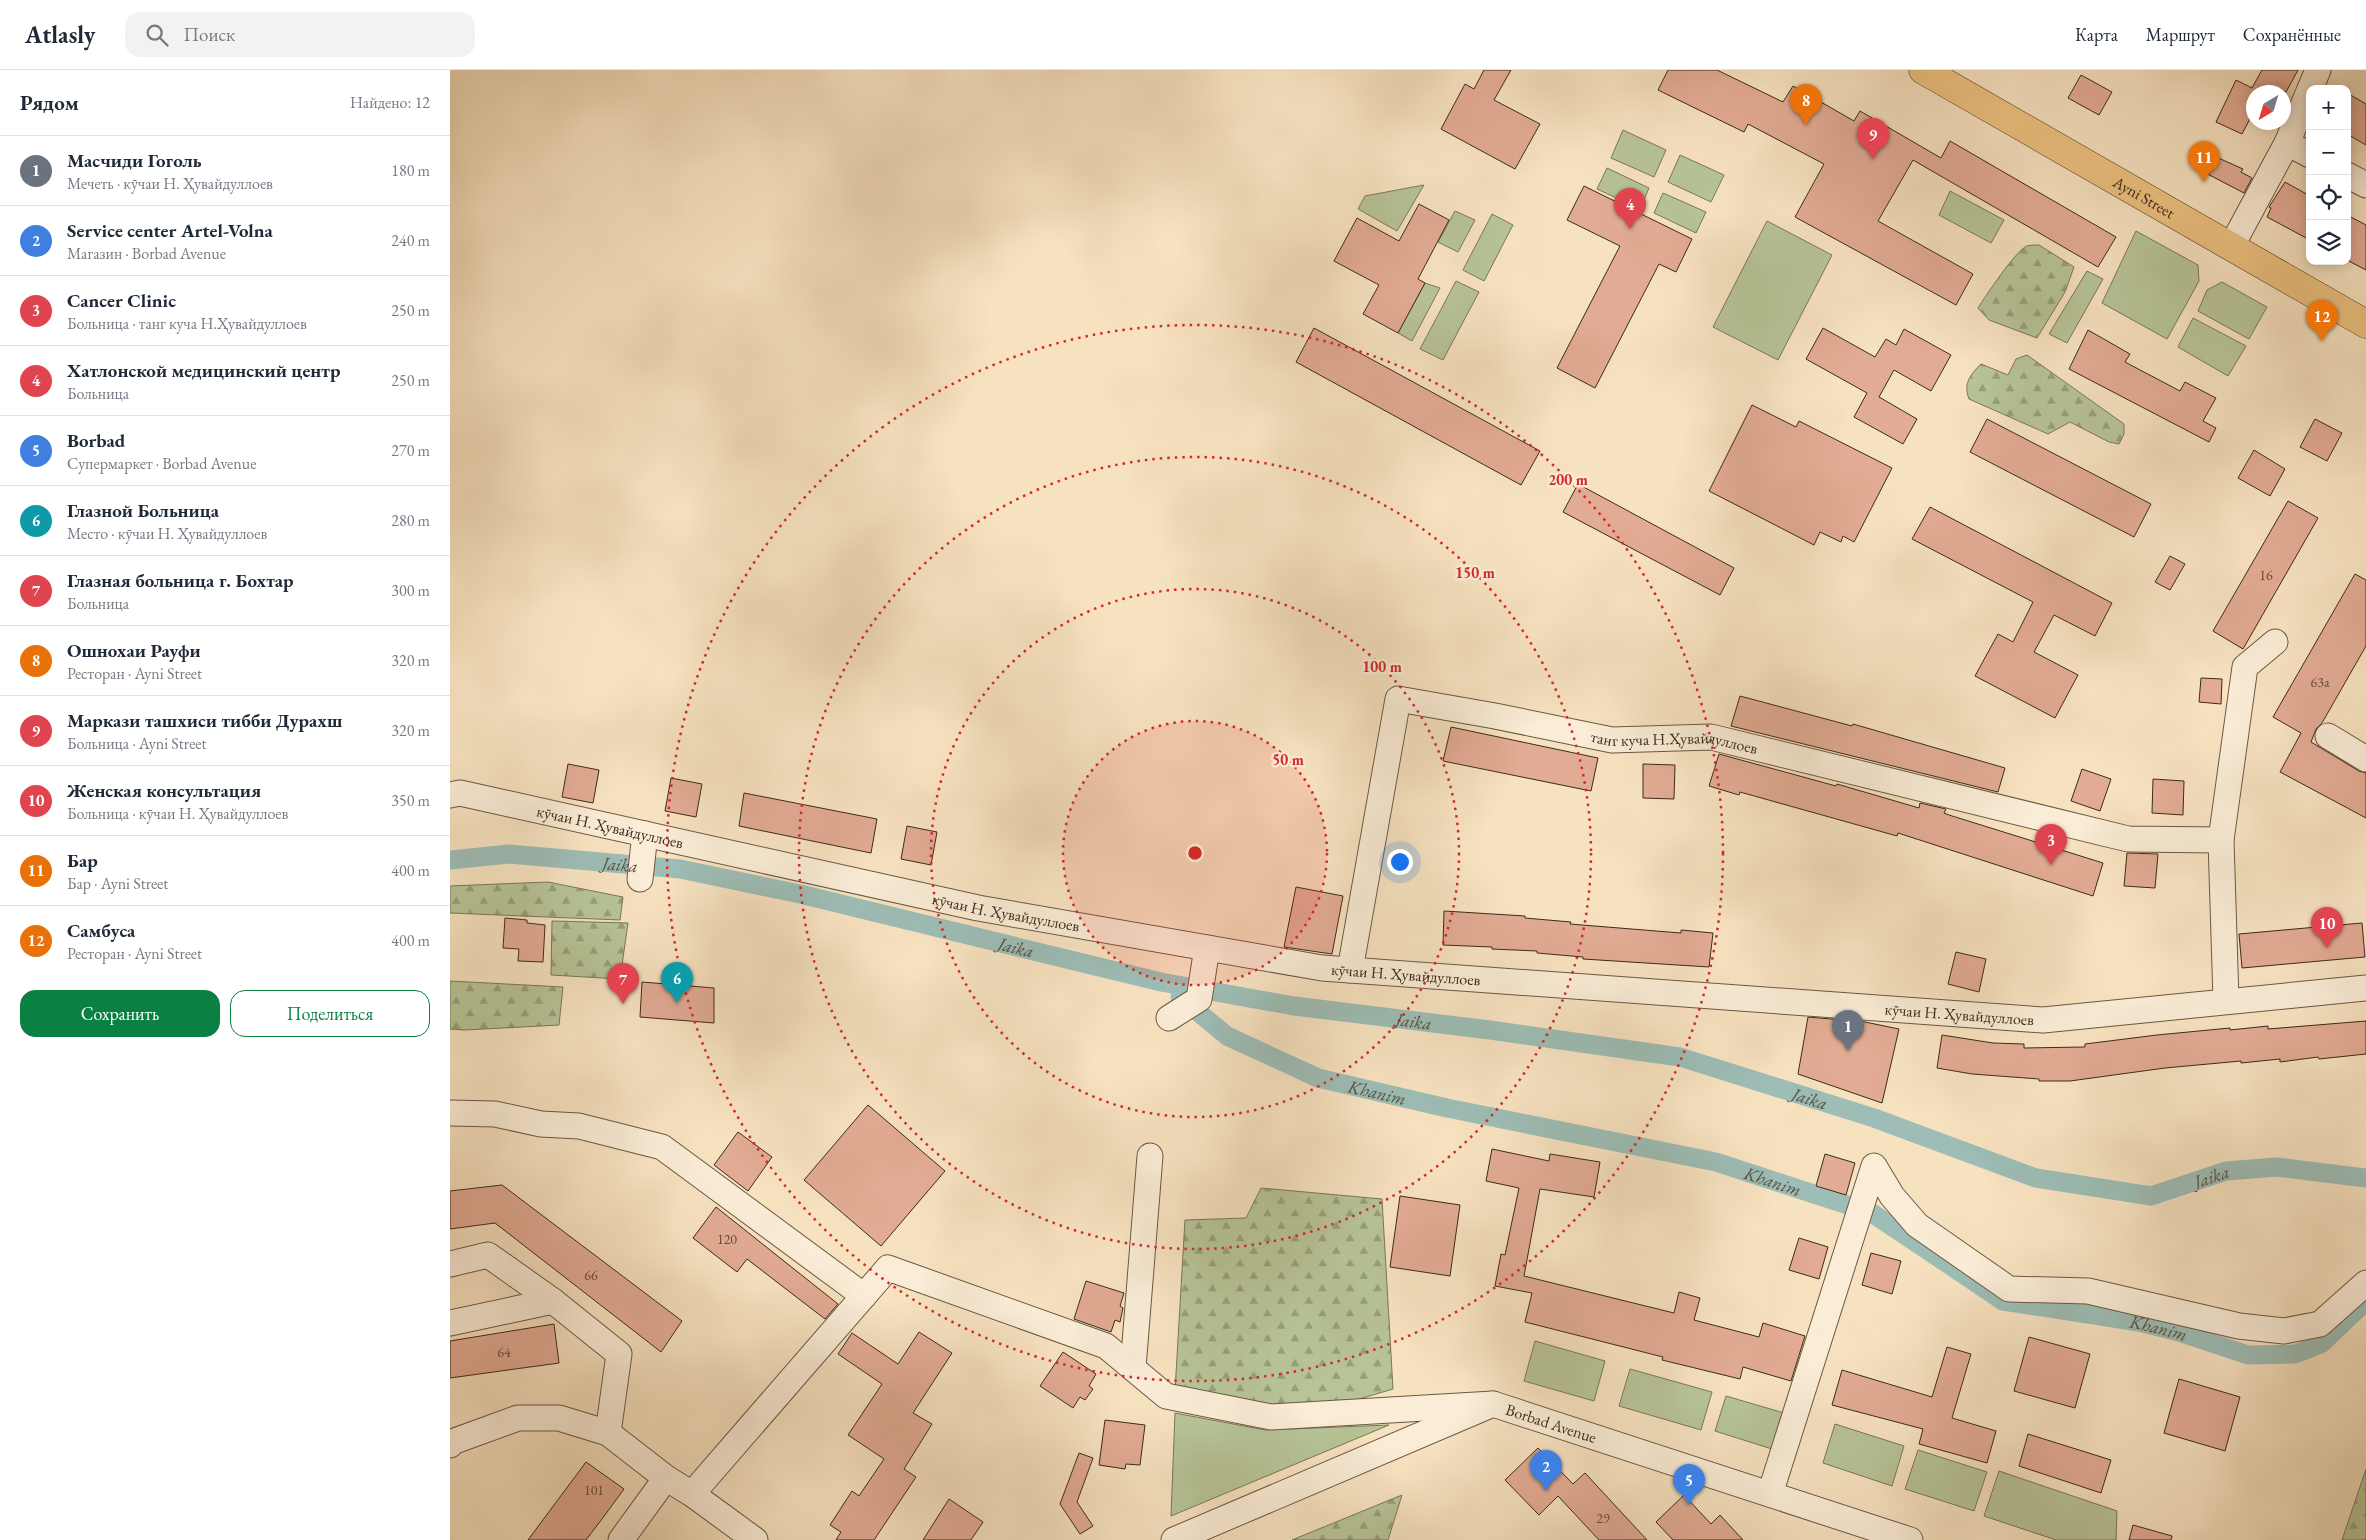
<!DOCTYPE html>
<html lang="ru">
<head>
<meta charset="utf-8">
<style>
	:root { --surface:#fff; --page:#f2f2f3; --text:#1f2937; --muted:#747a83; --line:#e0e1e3; --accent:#0b8043 }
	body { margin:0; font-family:"EB Garamond",serif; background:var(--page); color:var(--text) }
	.controls { position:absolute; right:15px; top:15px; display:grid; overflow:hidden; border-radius:10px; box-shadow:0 2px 12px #0003 }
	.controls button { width:45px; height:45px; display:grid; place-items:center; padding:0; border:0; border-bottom:1px solid var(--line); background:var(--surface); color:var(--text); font:25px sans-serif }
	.compass { position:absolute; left:1796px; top:15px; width:45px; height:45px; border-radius:50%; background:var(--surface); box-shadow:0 2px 12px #0003; rotate:218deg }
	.you { position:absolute; left:949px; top:791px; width:18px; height:18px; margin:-12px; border:4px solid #fff; border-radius:50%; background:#1a73e8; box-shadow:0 0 0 8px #1a73e833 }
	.badge { display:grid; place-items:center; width:32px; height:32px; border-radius:50%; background:var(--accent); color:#fff; font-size:16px; font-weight:700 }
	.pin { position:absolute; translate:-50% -41px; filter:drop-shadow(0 1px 2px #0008) }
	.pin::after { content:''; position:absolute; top:26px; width:18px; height:15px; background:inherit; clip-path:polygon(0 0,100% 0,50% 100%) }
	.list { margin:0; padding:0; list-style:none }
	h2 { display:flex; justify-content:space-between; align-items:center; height:65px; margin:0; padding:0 20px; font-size:21px }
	h2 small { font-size:16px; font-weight:400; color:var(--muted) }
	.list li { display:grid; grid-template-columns:32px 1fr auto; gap:15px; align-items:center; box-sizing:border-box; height:70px; padding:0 20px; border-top:1px solid var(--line) }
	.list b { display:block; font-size:19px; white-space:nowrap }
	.list p { margin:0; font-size:16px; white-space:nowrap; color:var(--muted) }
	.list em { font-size:16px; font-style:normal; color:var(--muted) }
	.actions { display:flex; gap:10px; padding:15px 20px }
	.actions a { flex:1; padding:11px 0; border:1px solid var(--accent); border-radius:15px; text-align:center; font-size:18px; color:var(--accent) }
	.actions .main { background:var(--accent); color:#fff }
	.icon { flex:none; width:28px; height:28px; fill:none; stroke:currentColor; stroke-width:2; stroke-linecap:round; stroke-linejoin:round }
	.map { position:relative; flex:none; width:1916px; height:1470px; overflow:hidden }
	header { display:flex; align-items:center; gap:30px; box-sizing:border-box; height:70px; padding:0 25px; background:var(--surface); border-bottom:1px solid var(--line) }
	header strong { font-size:24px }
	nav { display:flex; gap:28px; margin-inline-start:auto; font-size:18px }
	.search { width:350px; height:45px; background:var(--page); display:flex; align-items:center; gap:12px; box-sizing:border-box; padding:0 18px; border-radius:15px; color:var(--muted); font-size:19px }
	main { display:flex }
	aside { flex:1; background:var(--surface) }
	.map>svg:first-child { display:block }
	.grass { fill:#b7c497; stroke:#7a7759 }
	.forest { fill:url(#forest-firs); stroke:#7a7759 }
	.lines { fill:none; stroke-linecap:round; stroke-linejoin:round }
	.canal { stroke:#9dbdb6; stroke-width:19 }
	.building { fill:#e2ab93; stroke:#3c2a1b }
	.minor-casing { stroke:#6b5844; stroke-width:27 }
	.major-casing { stroke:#3c2a1b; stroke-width:29 }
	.minor { stroke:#faecd6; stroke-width:25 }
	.major { stroke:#ecc180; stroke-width:28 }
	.ring { fill:none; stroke:#d62828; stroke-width:2.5; stroke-dasharray:2.5 5 }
	.labels { text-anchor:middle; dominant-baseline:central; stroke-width:5; stroke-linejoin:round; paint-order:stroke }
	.number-label { font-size:14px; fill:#664a39 }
	.street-label { font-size:16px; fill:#3c2a1b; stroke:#faecd6 }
	.water-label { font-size:18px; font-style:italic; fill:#544f42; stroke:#faecd6 }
	.centre { fill:#d62828; stroke:#faecd6; stroke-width:2.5 }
	.ring-label { font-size:15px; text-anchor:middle; font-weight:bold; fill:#d62828; stroke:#faecd6; stroke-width:5; stroke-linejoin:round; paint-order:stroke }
</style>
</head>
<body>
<header>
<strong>Atlasly</strong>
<div class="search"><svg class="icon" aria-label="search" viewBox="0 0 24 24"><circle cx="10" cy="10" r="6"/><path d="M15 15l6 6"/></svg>Поиск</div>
<nav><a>Карта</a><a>Маршрут</a><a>Сохранённые</a></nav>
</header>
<main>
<aside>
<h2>Рядом<small>Найдено: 12</small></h2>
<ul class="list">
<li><span class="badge" style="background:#6b7280">1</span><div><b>Масчиди Гоголь</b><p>Мечеть · кӯчаи Н. Ҳувайдуллоев</p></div><em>180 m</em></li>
<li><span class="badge" style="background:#3f7fe0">2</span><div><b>Service center Artel-Volna</b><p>Магазин · Borbad Avenue</p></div><em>240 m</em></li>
<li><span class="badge" style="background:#e0444e">3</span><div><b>Cancer Clinic</b><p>Больница · танг куча Н.Ҳувайдуллоев</p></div><em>250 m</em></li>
<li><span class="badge" style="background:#e0444e">4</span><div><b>Хатлонской медицинский центр</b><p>Больница</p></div><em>250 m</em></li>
<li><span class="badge" style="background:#3f7fe0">5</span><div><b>Borbad</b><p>Супермаркет · Borbad Avenue</p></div><em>270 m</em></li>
<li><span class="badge" style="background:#0f9aa8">6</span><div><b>Глазной Больница</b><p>Место · кӯчаи Н. Ҳувайдуллоев</p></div><em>280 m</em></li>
<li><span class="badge" style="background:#e0444e">7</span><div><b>Глазная больница г. Бохтар</b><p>Больница</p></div><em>300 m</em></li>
<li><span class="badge" style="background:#e8710a">8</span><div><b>Ошнохаи Рауфи</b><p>Ресторан · Ayni Street</p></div><em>320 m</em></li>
<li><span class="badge" style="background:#e0444e">9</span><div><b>Маркази ташхиси тибби Дурахш</b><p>Больница · Ayni Street</p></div><em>320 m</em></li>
<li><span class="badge" style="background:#e0444e">10</span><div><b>Женская консультация</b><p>Больница · кӯчаи Н. Ҳувайдуллоев</p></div><em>350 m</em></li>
<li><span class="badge" style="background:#e8710a">11</span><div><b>Бар</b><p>Бар · Ayni Street</p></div><em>400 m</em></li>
<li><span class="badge" style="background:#e8710a">12</span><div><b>Самбуса</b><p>Ресторан · Ayni Street</p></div><em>400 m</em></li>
</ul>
<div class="actions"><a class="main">Сохранить</a><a>Поделиться</a></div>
</aside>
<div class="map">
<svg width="1916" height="1470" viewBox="0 0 1916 1470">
	<defs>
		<pattern id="forest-firs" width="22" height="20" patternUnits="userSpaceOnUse" patternTransform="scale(1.25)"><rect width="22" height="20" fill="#b7c497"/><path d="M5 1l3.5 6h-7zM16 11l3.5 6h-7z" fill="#969f7a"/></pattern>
	</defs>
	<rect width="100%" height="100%" fill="#f7e2c0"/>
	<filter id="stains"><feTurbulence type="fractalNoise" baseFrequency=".004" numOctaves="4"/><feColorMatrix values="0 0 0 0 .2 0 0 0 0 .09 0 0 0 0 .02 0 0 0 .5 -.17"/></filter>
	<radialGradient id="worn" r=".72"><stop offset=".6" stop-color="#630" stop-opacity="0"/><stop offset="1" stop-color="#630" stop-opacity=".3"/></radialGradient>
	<!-- grass -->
	<g class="grass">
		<polygon points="1173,60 1216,80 1204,107 1161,88"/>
		<polygon points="1230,85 1274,105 1261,132 1218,112"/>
		<polygon points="1157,98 1199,118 1190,139 1147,119"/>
		<polygon points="974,115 947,161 908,139 915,126"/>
		<polygon points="1500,121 1554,150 1541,173 1489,145"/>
		<polygon points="1213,123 1256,142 1246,163 1204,143"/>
		<polygon points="1005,141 1025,150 1008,182 988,172"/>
		<polygon points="1042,144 1063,155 1034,211 1013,200"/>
		<polygon points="1317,151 1382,185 1328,290 1263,257"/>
		<polygon points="1686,161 1748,195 1749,211 1717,269 1652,233"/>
		<polygon points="1637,201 1653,209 1617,273 1599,264"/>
		<polygon points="1006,211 1029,222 993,290 970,279"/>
		<polygon points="1772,212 1817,237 1799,269 1748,241 1757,220"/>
		<polygon points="975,213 990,218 962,271 948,263"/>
		<polygon points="1743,248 1796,276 1778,306 1728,277"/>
		<polygon points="1085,1271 1155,1291 1144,1331 1074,1311"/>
		<polygon points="1180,1299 1262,1322 1251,1360 1169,1336"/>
		<polygon points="1276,1326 1334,1343 1322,1379 1265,1361"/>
		<polygon points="725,1343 815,1360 939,1355 721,1446"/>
		<polygon points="1385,1354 1454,1376 1442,1416 1373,1393"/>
		<polygon points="1468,1380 1537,1402 1524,1441 1455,1419"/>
		<polygon points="1549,1401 1667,1441 1666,1470 1606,1470 1534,1446"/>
	</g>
	<!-- forest -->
	<g class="forest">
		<path d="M1589,175L1624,197L1615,222L1587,268L1539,250L1528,238C1535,227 1566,180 1577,176C1580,175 1585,175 1589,175Z"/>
		<path d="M1577,285L1674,354V364L1669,374L1659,372L1620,352L1598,364L1519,329C1513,314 1520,305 1531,294L1558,305L1566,289Z"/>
		<polygon points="98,812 173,827 170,850 0,843 0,816"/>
		<polygon points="102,851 178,853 170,909 101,905"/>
		<polygon points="0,911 113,917 109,955 15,960 0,959"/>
		<polygon points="811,1118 932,1129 943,1319 899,1332 827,1340 725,1321 735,1150 796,1148"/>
		<polygon points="1916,1399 1916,1470 1892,1470"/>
		<polygon points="952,1425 938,1470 842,1470"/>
	</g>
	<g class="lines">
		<!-- canal -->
		<g class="canal">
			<path id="s1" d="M0,790L59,784L230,799L350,824L711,912L844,936L1040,960L1230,987L1424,1048L1586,1108L1701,1126L1776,1101L1827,1097L1916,1108"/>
			<path id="s2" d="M730,927L777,966L868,1008L997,1038L1266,1092L1422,1143L1553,1231L1689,1252L1729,1262L1798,1285L1845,1284L1871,1274L1916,1231"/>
		</g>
	</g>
	<!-- building -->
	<g class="building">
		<polygon points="1034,0 1061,0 1044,30 1090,54 1065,99 991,59 1015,14 1024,19"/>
		<polygon points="1218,0 1267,0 1333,32 1343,16 1404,51 1410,41 1491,88 1500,71 1666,167 1648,197 1463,90 1428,151 1523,204 1506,235 1345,147 1374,94 1298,54 1294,62 1208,20"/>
		<polygon points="1812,0 1848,0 1836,22 1804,22 1804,41 1792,64 1766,52 1786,10 1802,18"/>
		<polygon points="1631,5 1662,22 1649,45 1618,28"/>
		<polygon points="1897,23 1916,34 1916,75 1897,64"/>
		<polygon points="1755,82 1793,99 1791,102 1802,108 1794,123 1746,98"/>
		<polygon points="1835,112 1860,126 1860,170 1817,147 1821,138 1819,137"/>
		<polygon points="1134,116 1242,169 1226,202 1209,194 1145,318 1107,298 1170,176 1117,150"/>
		<polygon points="969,134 999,150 968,209 975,213 948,263 913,244 929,215 884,191 907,148 949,171"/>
		<polygon points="1897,145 1916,155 1916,200 1897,190"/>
		<polygon points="864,258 1090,381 1071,415 846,292"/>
		<polygon points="1373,258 1425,287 1436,269 1446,275 1454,259 1501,285 1481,321 1444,300 1429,327 1467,349 1453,374 1404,347 1417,323 1356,289"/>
		<polygon points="1638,260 1680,284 1675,292 1730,321 1735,312 1766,328 1753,351 1766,358 1759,372 1619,299"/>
		<polygon points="1302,335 1346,357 1349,351 1442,398 1404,472 1393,466 1391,472 1370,462 1364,475 1259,421"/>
		<polygon points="1537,349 1701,434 1684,467 1520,382"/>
		<polygon points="1865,349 1892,363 1877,391 1850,377"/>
		<polygon points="1804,380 1835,399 1820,426 1788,408"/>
		<polygon points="1128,414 1284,498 1270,525 1113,442"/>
		<polygon points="1838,431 1868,448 1793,579 1763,561"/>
		<polygon points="1480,437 1662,533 1645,566 1604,545 1584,582 1628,605 1605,648 1525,606 1548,564 1563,572 1583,532 1462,469"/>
		<polygon points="1720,486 1735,494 1720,520 1705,512"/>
		<polygon points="1905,504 1916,510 1916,576 1872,653 1866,659 1861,672 1909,701 1916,703 1916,748 1830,702 1851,663 1823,647"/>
		<polygon points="1751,608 1772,609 1771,634 1749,632"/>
		<polygon points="1290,626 1402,656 1403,654 1555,698 1548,722 1281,656"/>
		<polygon points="1001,657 1148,688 1141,721 993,691"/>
		<polygon points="1269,684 1386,716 1387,714 1469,738 1470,733 1496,739 1494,743 1499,745 1653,793 1643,826 1448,763 1447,766 1290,722 1289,725 1259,716"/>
		<polygon points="118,694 149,700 143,733 112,727"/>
		<polygon points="1193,694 1225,695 1224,729 1193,728"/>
		<polygon points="1632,699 1661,709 1650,741 1621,731"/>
		<polygon points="221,708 252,714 246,747 215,741"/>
		<polygon points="1703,709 1734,711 1733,745 1702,743"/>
		<polygon points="294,723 427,749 421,783 289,756"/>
		<polygon points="457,756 487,762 481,795 451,789"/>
		<polygon points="1677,783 1708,784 1705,818 1674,816"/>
		<polygon points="846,817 893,826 882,884 834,877"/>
		<polygon points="994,841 1075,846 1075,848 1121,852 1120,854 1231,863 1231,860 1263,863 1259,897 1133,889 1133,887 1087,883 1087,881 1042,879 1042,877 993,875"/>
		<polygon points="55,848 77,850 77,853 95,855 93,892 68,891 69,879 53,878"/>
		<polygon points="1912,853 1915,887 1792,898 1789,864"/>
		<polygon points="1506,882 1536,889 1529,922 1498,914"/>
		<polygon points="192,912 264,918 264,953 190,947"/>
		<polygon points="1358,947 1415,952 1449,959 1432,1033 1348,1004"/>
		<polygon points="1916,951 1916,984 1869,989 1868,987 1830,992 1830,989 1791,993 1791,991 1715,998 1620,1011 1589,1011 1589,1009 1522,1004 1487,998 1492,965 1543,973 1574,974 1574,978 1635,977 1635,974 1707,965 1780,958 1780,960 1818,956 1818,959"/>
		<polygon points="418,1035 495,1101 431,1176 354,1110"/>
		<polygon points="288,1062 322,1087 298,1121 264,1095"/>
		<polygon points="1042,1079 1099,1091 1100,1084 1150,1092 1144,1127 1090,1119 1074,1206 1224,1243 1229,1222 1250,1228 1244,1250 1309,1267 1313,1253 1355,1266 1341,1311 1293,1297 1290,1309 1212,1290 1213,1287 1075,1252 1082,1223 1045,1216 1051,1184 1055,1185 1069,1118 1036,1111"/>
		<polygon points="1375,1084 1405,1093 1396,1125 1366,1116"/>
		<polygon points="52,1115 232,1251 211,1282 45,1153 0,1159 0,1121"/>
		<polygon points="950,1126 1010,1135 1000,1206 940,1197"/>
		<polygon points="266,1137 388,1234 375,1249 297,1189 287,1202 243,1168"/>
		<polygon points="1349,1168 1378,1177 1369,1209 1339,1200"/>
		<polygon points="1421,1183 1451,1191 1442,1224 1412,1215"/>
		<polygon points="636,1211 674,1223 670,1236 673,1238 670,1252 665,1250 661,1262 624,1249"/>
		<polygon points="104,1254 109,1293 0,1308 0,1271"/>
		<polygon points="469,1262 502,1283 463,1343 482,1354 454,1399 466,1407 424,1470 386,1470 391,1462 380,1455 402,1421 409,1426 434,1389 398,1365 432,1314 388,1284 402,1263 448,1294"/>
		<polygon points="1579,1267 1640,1284 1625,1338 1564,1321"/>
		<polygon points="1497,1277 1521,1284 1502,1348 1546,1361 1537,1393 1469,1374 1473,1359 1382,1335 1392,1300 1482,1327"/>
		<polygon points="613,1282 646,1304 639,1316 643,1319 635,1330 630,1327 623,1338 590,1316"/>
		<polygon points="1729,1309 1790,1327 1775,1381 1714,1363"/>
		<polygon points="655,1350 695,1355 690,1395 676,1394 675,1399 649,1395"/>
		<polygon points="1578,1364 1661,1390 1651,1423 1569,1396"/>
		<polygon points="1088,1378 1123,1414 1135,1403 1197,1470 1149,1470 1108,1426 1089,1445 1055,1410"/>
		<polygon points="629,1383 643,1388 627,1432 643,1456 630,1464 610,1434"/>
		<polygon points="136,1392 174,1419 152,1449 136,1470 78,1470"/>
		<polygon points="1234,1425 1261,1454 1270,1445 1293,1470 1223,1470 1206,1452"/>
		<polygon points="499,1429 533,1452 521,1470 473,1470"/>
		<polygon points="1683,1455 1722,1466 1721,1470 1679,1470"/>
	</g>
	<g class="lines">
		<!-- minor casing -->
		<g class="minor-casing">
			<g id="minor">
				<polyline points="1860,19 1868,0"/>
				<polyline points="1837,73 1860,85"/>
				<polyline points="1897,105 1916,115"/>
				<polyline points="1781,177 1837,73 1860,19"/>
				<polyline points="1878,666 1916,689"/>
				<path id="s3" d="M0,725L10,723L528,838L872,898L1593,950L1916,918"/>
				<polyline points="190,809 195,764"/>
				<path id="s4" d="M900,900L948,629L1045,646L1162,670L1261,667L1678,769L1771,770"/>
				<polyline points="1776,931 1771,770 1795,597 1825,572"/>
				<polyline points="719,948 749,929 757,878"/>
				<polyline points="0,1043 45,1044 91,1054 129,1056 212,1077 414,1226"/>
				<polyline points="0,1194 38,1185 103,1231 169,1284 158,1363"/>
				<polyline points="0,1253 103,1231"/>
				<polyline points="683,1298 700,1086"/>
				<polyline points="0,1375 2,1372 68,1348 109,1348 158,1363 216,1408 242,1424 305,1470"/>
				<polyline points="242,1424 438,1198 656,1276 716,1326 821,1347 1043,1334"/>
				<polyline points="1320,1424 1424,1096 1442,1126 1467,1155 1559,1219 1638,1221 1789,1256 1834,1261 1870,1254 1916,1213"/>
				<polyline points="171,1470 216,1408"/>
				<path id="s5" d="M724,1470L1043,1334L1460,1470"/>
			</g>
		</g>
		<!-- major casing -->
		<g class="major-casing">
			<g id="major">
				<path id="s6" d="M1473,0L1916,254"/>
			</g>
		</g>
		<!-- minor -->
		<use href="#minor" class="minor"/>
		<!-- major -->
		<use href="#major" class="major"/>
	</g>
	<!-- distance rings -->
	<circle cx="745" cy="783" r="132" fill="#d62828" fill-opacity=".12"/>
	<g class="ring">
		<circle cx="745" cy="783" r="132"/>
		<circle cx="745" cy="783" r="264"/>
		<circle cx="745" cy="783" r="396"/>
		<circle cx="745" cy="783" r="528"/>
	</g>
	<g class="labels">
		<!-- number labels -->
		<g class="number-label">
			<text x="1816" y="505">16</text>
			<text x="1870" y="612">63а</text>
			<text x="277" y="1169">120</text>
			<text x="141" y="1205">66</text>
			<text x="54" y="1282">64</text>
			<text x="144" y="1420">101</text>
			<text x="1153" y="1448">29</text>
		</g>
		<!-- street labels -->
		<g class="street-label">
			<text stroke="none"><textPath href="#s6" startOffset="255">Ayni Street</textPath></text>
			<text stroke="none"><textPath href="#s4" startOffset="556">танг куча Н.Ҳувайдуллоев</textPath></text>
			<text stroke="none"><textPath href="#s3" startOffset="164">кӯчаи Н. Ҳувайдуллоев</textPath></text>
			<text stroke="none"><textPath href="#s3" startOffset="569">кӯчаи Н. Ҳувайдуллоев</textPath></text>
			<text stroke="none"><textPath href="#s3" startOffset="974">кӯчаи Н. Ҳувайдуллоев</textPath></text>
			<text stroke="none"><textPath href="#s3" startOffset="1529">кӯчаи Н. Ҳувайдуллоев</textPath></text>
			<text stroke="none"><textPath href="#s5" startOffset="408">Borbad Avenue</textPath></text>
		</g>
		<!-- water labels -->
		<g class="water-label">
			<text stroke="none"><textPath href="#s1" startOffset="171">Jaika</textPath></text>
			<text stroke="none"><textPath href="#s1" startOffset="576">Jaika</textPath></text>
			<text stroke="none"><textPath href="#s1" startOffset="981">Jaika</textPath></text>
			<text stroke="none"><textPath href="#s2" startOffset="222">Khanim</textPath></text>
			<text stroke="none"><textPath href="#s1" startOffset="1386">Jaika</textPath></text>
			<text stroke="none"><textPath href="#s1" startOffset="1806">Jaika</textPath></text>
			<text stroke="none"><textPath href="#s2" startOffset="628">Khanim</textPath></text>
			<text stroke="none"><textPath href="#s2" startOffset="1048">Khanim</textPath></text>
		</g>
	</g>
	<circle cx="745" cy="783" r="8" class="centre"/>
	<g class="ring-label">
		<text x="1118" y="415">200 m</text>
		<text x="1025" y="508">150 m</text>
		<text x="932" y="602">100 m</text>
		<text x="838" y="695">50 m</text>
	</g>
	<rect width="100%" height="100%" filter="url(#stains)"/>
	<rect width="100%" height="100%" fill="url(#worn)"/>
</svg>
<div class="controls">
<button>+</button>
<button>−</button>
<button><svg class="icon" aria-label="locate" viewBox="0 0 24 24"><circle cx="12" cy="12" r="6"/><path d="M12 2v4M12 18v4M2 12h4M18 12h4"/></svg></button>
<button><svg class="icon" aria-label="layers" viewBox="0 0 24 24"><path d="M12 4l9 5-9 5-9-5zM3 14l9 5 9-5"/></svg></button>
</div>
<svg class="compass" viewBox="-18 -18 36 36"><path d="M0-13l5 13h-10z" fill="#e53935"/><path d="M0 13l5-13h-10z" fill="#747a83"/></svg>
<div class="you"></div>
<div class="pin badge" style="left:1398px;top:981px;background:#6b7280">1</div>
<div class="pin badge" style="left:1096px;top:1421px;background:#3f7fe0">2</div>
<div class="pin badge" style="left:1601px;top:795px;background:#e0444e">3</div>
<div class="pin badge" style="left:1180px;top:159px;background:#e0444e">4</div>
<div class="pin badge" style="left:1239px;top:1435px;background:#3f7fe0">5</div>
<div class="pin badge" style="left:227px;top:933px;background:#0f9aa8">6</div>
<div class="pin badge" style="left:173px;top:934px;background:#e0444e">7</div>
<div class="pin badge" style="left:1356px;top:55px;background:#e8710a">8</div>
<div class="pin badge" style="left:1423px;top:89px;background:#e0444e">9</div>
<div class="pin badge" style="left:1877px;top:878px;background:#e0444e">10</div>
<div class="pin badge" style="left:1754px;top:112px;background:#e8710a">11</div>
<div class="pin badge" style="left:1872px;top:271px;background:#e8710a">12</div>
</div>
</main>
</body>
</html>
